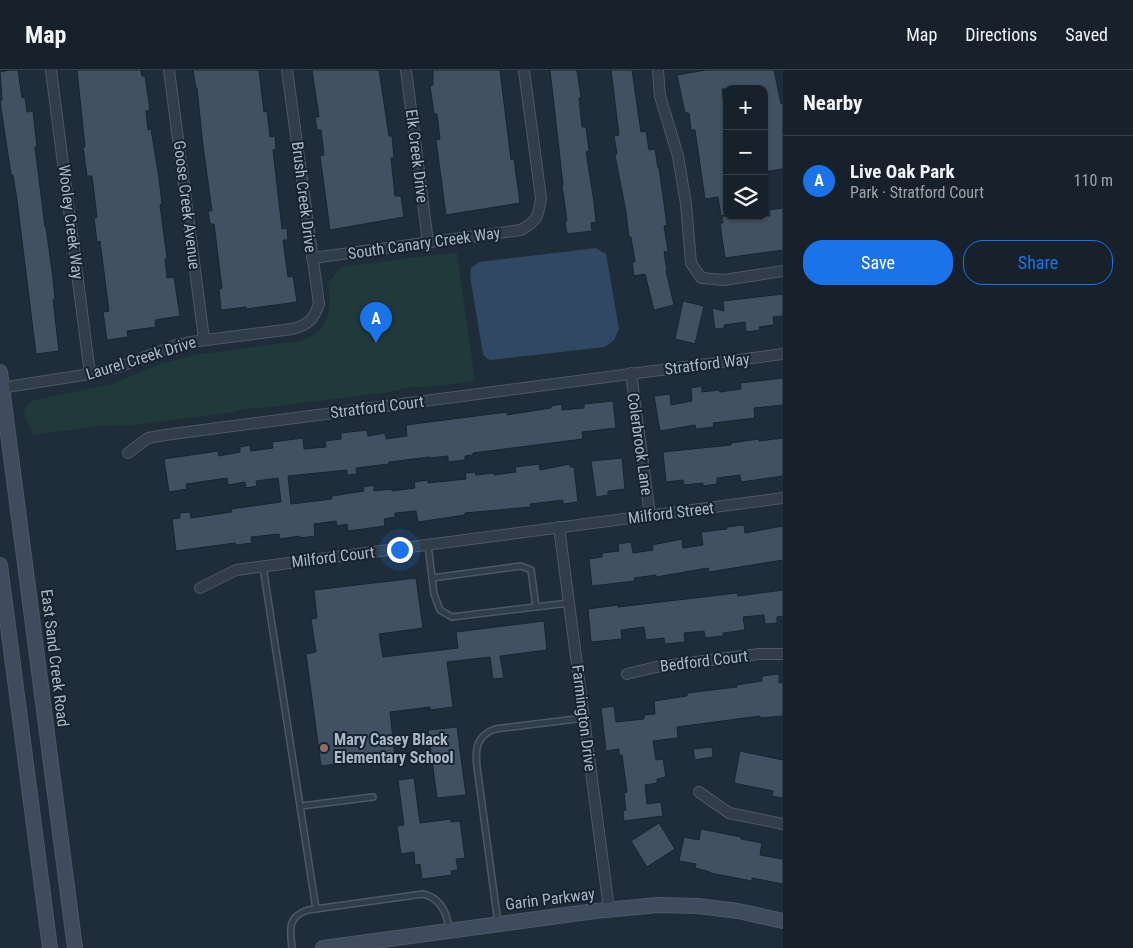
<!DOCTYPE html>
<html lang="en">
<head>
<meta charset="utf-8">
<style>
	:root { --surface:#17212b; --page:#202933; --text:#f1f3f6; --muted:#9ea3a9; --line:#363e47; --accent:#1a73e8 }
	body { margin:0; font-family:"Roboto Condensed",sans-serif; background:var(--page); color:var(--text) }
	.controls { position:absolute; right:15px; top:15px; display:grid; overflow:hidden; border-radius:10px; box-shadow:0 1px 4px #0004 }
	.controls button { width:45px; height:45px; display:grid; place-items:center; padding:0; border:0; border-bottom:1px solid var(--line); background:var(--surface); color:var(--text); font:25px sans-serif }
	.you { position:absolute; left:399px; top:479px; width:18px; height:18px; margin:-12px; border:4px solid #fff; border-radius:50%; background:#1a73e8; box-shadow:0 0 0 8px #1a73e833 }
	.badge { display:grid; place-items:center; width:32px; height:32px; border-radius:50%; background:var(--accent); color:#fff; font-size:16px; font-weight:700 }
	.pin { position:absolute; translate:-50% -41px; filter:drop-shadow(0 1px 2px #0008) }
	.pin::after { content:''; position:absolute; top:26px; width:18px; height:15px; background:inherit; clip-path:polygon(0 0,100% 0,50% 100%) }
	.list { margin:0; padding:0; list-style:none }
	h2 { display:flex; justify-content:space-between; align-items:center; height:65px; margin:0; padding:0 20px; font-size:21px }
	h2 small { font-size:16px; font-weight:400; color:var(--muted) }
	.list li { display:grid; grid-template-columns:32px 1fr auto; gap:15px; align-items:center; box-sizing:border-box; height:90px; padding:0 20px; border-top:1px solid var(--line) }
	.list b { display:block; font-size:19px; white-space:nowrap }
	.list p { margin:0; font-size:16px; white-space:nowrap; color:var(--muted) }
	.list em { font-size:16px; font-style:normal; color:var(--muted) }
	.actions { display:flex; gap:10px; padding:15px 20px }
	.actions a { flex:1; padding:11px 0; border:1px solid var(--accent); border-radius:20px; text-align:center; font-size:18px; color:var(--accent) }
	.actions .main { background:var(--accent); color:#fff }
	.icon { flex:none; width:28px; height:28px; fill:none; stroke:currentColor; stroke-width:2; stroke-linecap:round; stroke-linejoin:round }
	.map { position:relative; flex:none; width:783px; height:878px; overflow:hidden }
	header { display:flex; align-items:center; gap:30px; box-sizing:border-box; height:70px; padding:0 25px; background:var(--surface); border-bottom:1px solid var(--line) }
	header strong { font-size:24px }
	nav { display:flex; gap:28px; margin-inline-start:auto; font-size:18px }
	main { display:flex }
	aside { flex:1; background:var(--surface) }
	.map>svg:first-child { display:block }
	.green { fill:#20393a }
	.water { fill:#304861 }
	.building { fill:#415161; stroke:#1a2430 }
	.lines { fill:none; stroke-linecap:round; stroke-linejoin:round }
	.lane-casing { stroke:#4d5864; stroke-width:8 }
	.street-casing { stroke:#4d5864; stroke-width:12 }
	.secondary-casing { stroke:#4d5864; stroke-width:16 }
	.lane { stroke:#323d49; stroke-width:5 }
	.street { stroke:#323d49; stroke-width:10 }
	.secondary { stroke:#404c5d; stroke-width:14 }
	.education-dot { fill:#8d6e63; stroke:#18222e; stroke-width:2 }
	.labels { text-anchor:middle; dominant-baseline:central; stroke-width:4; stroke-linejoin:round; paint-order:stroke }
	.street-label { font-size:16px; fill:#acb8c6; stroke:#18222e }
	.poi-label { font-size:16px; font-weight:bold; fill:#acb8c6; stroke:#18222e; text-anchor:start }
</style>
</head>
<body>
<header>
<strong>Map</strong>
<nav><a>Map</a><a>Directions</a><a>Saved</a></nav>
</header>
<main>
<div class="map">
<svg width="783" height="878" viewBox="0 0 783 878">
	<rect width="100%" height="100%" fill="#1f2c39"/>
	<!-- green -->
	<path class="green" d="M457,182L475,311L426,317H412L389,322L270,337L243,339L234,342L132,355L98,356L32,365C30,350 14,342 34,330L112,314L160,294L195,285L299,271C329,263 332,240 328,213L341,197Z"/>
	<!-- water -->
	<polygon class="water" points="596,178 606,184 619,259 614,270 605,277 490,290 486,288 483,284 470,206 471,198 479,192"/>
	<!-- building -->
	<g class="building">
		<polygon points="10,0 18,0 22,28 25,27 27,42 33,41 37,77 35,77 45,157 46,157 53,208 55,229 53,230 59,281 36,284 17,130 13,105 11,105 0,31 2,30 0,2"/>
		<polygon points="77,0 141,0 142,6 145,6 150,40 146,41 148,60 151,59 159,108 162,134 160,135 167,188 165,189 167,208 174,207 180,246 155,250 156,257 127,261 128,267 107,270 103,242 109,241 100,171 97,172 94,148 97,147 92,106 87,106 83,77 85,77"/>
		<polygon points="193,0 259,0 264,42 267,41 270,67 275,66 276,79 273,80 282,159 287,158 288,170 283,170 288,207 293,206 297,232 246,239 246,237 221,240 219,219 222,218 214,154 210,154 208,141 212,141 203,76 197,18 196,18"/>
		<polygon points="312,0 379,0 389,66 392,66 394,88 391,88 395,126 401,126 404,147 330,160 320,86 324,85 321,60 317,60 315,47 319,47"/>
		<polygon points="433,0 500,0 511,90 514,89 520,133 446,145 436,70 440,69 437,44 434,44 430,16 433,15"/>
		<polygon points="550,0 577,0 581,27 579,28 582,57 586,57 589,81 586,82 594,132 596,152 591,153 592,161 567,164 565,151 567,151 562,115 563,115"/>
		<polygon points="611,0 632,0 641,62 646,61 649,80 655,79 658,98 659,98 667,155 664,156 668,181 664,182 667,201 666,201 674,235 654,240 645,204 634,206 632,192 635,192 631,167 629,167 626,142 615,85 617,84 614,66 619,65"/>
		<polygon points="706,0 774,0 781,34 783,33 783,99 764,102 764,19 722,19 725,42 727,42 727,145 721,146 718,127 705,129 695,60 691,60 689,43 685,43 677,5"/>
		<polygon points="783,138 783,180 725,188 720,153 723,153 722,146 770,146 769,140"/>
		<polygon points="783,224 783,246 773,247 774,255 759,257 760,260 746,262 745,252 724,255 725,258 715,259 712,238 724,241 723,231"/>
		<polygon points="683,231 704,236 695,274 675,269"/>
		<polygon points="783,308 783,335 754,338 755,348 713,353 714,357 696,359 695,355 660,361 654,326 670,324 671,335 692,331 691,318 702,316 702,322 719,320 720,322 741,319 740,313"/>
		<polygon points="613,331 616,358 582,362 583,369 473,383 473,385 465,386 465,390 448,392 448,386 430,388 430,387 389,392 389,394 356,398 357,404 347,405 347,400 288,406 291,434 332,429 332,426 364,421 363,417 374,415 374,421 392,419 392,421 415,418 414,412 428,410 428,413 466,409 465,403 475,402 476,405 494,403 494,405 516,402 515,397 539,394 540,400 570,394 570,397 574,397 578,432 563,434 563,430 530,434 531,437 465,443 465,445 418,452 416,441 395,443 395,447 384,449 385,456 348,461 347,454 337,456 336,451 314,454 315,466 300,468 300,466 280,469 279,464 251,467 252,473 236,475 235,473 176,481 172,449 180,448 180,443 190,442 191,448 232,442 231,439 281,432 278,408 256,411 257,416 246,418 245,412 228,415 227,408 186,414 187,419 169,422 164,389 218,381 219,386 240,382 240,377 250,375 251,381 273,378 272,372 303,368 304,379 326,377 325,371 341,369 341,363 367,360 368,366 385,363 386,369 407,366 406,355 507,342 507,345 551,338 551,336 562,334 562,340 584,338 584,334"/>
		<polygon points="783,368 783,406 741,412 740,405 717,408 717,414 703,416 703,413 684,415 683,410 666,412 663,382 731,375 731,373 759,369 759,371"/>
		<polygon points="622,388 625,419 608,421 608,425 596,427 591,391"/>
		<polygon points="744,455 745,463 783,456 783,490 709,502 708,498 656,507 656,505 634,508 635,511 592,516 589,489 602,487 602,483 619,481 618,474 631,472 633,483 653,480 652,475 682,469 683,478 703,475 701,462 727,459 727,457"/>
		<polygon points="416,508 423,558 379,564 383,587 458,578 456,562 544,551 547,580 500,586 504,608 493,609 490,587 447,592 453,637 430,640 430,637 390,642 395,687 321,696 306,584 316,582 311,549 317,548 314,520"/>
		<polygon points="783,520 783,546 777,547 777,553 765,554 764,545 743,547 745,560 723,563 723,566 705,568 704,561 684,563 685,572 665,574 664,568 646,570 644,557 621,560 622,569 591,572 588,539 618,535 618,537 737,523 738,526"/>
		<polygon points="779,604 779,613 783,612 783,646 760,648 760,646 677,657 678,668 653,671 656,690 663,689 666,707 657,709 657,713 645,715 647,734 661,732 663,746 624,751 623,741 626,740 624,723 627,722 622,685 619,685 619,679 606,681 601,638 614,636 616,652 644,649 644,645 655,644 654,631 687,626 687,623 737,617 736,615 762,611 762,606"/>
		<polygon points="457,657 466,725 437,728 428,660"/>
		<polygon points="712,677 713,687 695,690 693,679"/>
		<polygon points="740,681 783,690 783,728 772,726 773,721 734,713"/>
		<polygon points="414,708 420,753 451,749 451,752 460,751 465,788 456,789 458,800 451,801 452,805 422,809 420,794 415,795 414,782 401,784 397,756 404,755 398,710"/>
		<polygon points="659,753 675,779 647,797 631,771"/>
		<polygon points="701,759 741,767 741,769 762,773 760,785 783,789 783,814 752,808 752,811 710,803 710,802 695,798 696,794 679,791 684,767 699,770"/>
	</g>
	<g class="lines">
		<!-- lane casing -->
		<g class="lane-casing">
			<g id="lane">
				<polyline points="428,475 434,524 440,540 452,547 569,533"/>
				<polyline points="263,497 316,839"/>
				<polyline points="432,508 521,496 531,500 536,537"/>
				<polyline points="301,736 373,727"/>
				<path d="M498,853L477,697C475,679 476,666 495,659L584,648"/>
				<path d="M292,878C290,859 287,847 308,840L423,824C440,828 447,842 449,859"/>
			</g>
		</g>
		<!-- street casing -->
		<g class="street-casing">
			<g id="street">
				<polyline points="51,0 90,304"/>
				<polyline points="169,0 204,269"/>
				<polyline points="406,0 428,172"/>
				<polyline points="658,0 660,26 678,86 686,134 691,193 701,208 724,210 783,201"/>
				<path d="M312,188L521,160C538,150 538,147 541,128L524,0"/>
				<polyline points="631,303 650,445"/>
				<path d="M0,318L90,304L119,297L176,275L190,272L292,259C308,255 314,249 319,234L287,0"/>
				<polyline points="128,383 148,368 165,365 783,284"/>
				<polyline points="559,457 609,839"/>
				<polyline points="200,518 236,500 783,428"/>
				<polyline points="627,604 656,597 759,584 783,584"/>
				<polyline points="699,722 729,743 783,754"/>
			</g>
		</g>
		<!-- secondary casing -->
		<g class="secondary-casing">
			<g id="secondary">
				<polyline points="0,302 75,878"/>
				<polyline points="0,495 50,878"/>
				<polyline points="323,878 595,841 658,835 698,836 738,841 783,851"/>
			</g>
		</g>
		<!-- lane -->
		<use href="#lane" class="lane"/>
		<!-- street -->
		<use href="#street" class="street"/>
		<!-- secondary -->
		<use href="#secondary" class="secondary"/>
	</g>
	<!-- markers -->
	<circle class="education-dot" cx="324" cy="678" r="5"/>
	<g class="labels">
		<!-- street labels -->
		<g class="street-label">
			<text transform="translate(417 86) rotate(83)">Elk Creek Drive</text>
			<text transform="translate(304 127) rotate(83)">Brush Creek Drive</text>
			<text transform="translate(187 135) rotate(83)">Goose Creek Avenue</text>
			<text transform="translate(71 152) rotate(83)">Wooley Creek Way</text>
			<text transform="translate(424 173) rotate(-8)">South Canary Creek Way</text>
			<text transform="translate(141 288) rotate(-17)">Laurel Creek Drive</text>
			<text transform="translate(707 294) rotate(-7)">Stratford Way</text>
			<text transform="translate(377 337) rotate(-7)">Stratford Court</text>
			<text transform="translate(640 374) rotate(82)">Colerbrook Lane</text>
			<text transform="translate(671 443) rotate(-7)">Milford Street</text>
			<text transform="translate(333 487) rotate(-7)">Milford Court</text>
			<text transform="translate(55 588) rotate(83)">East Sand Creek Road</text>
			<text transform="translate(704 591) rotate(-7)">Bedford Court</text>
			<text transform="translate(584 648) rotate(83)">Farmington Drive</text>
			<text transform="translate(550 829) rotate(-7)">Garin Parkway</text>
		</g>
		<!-- poi labels -->
		<g class="poi-label">
			<text x="334" y="669">Mary Casey Black<tspan x="334" dy="18">Elementary School</tspan></text>
		</g>
	</g>
</svg>
<div class="controls">
<button>+</button>
<button>−</button>
<button><svg class="icon" aria-label="layers" viewBox="0 0 24 24"><path d="M12 4l9 5-9 5-9-5zM3 14l9 5 9-5"/></svg></button>
</div>
<div class="you"></div>
<div class="pin badge" style="left:376px;top:273px">A</div>
</div>
<aside>
<h2>Nearby<small></small></h2>
<ul class="list">
<li><span class="badge">A</span><div><b>Live Oak Park</b><p>Park · Stratford Court</p></div><em>110 m</em></li>
</ul>
<div class="actions"><a class="main">Save</a><a>Share</a></div>
</aside>
</main>
</body>
</html>
